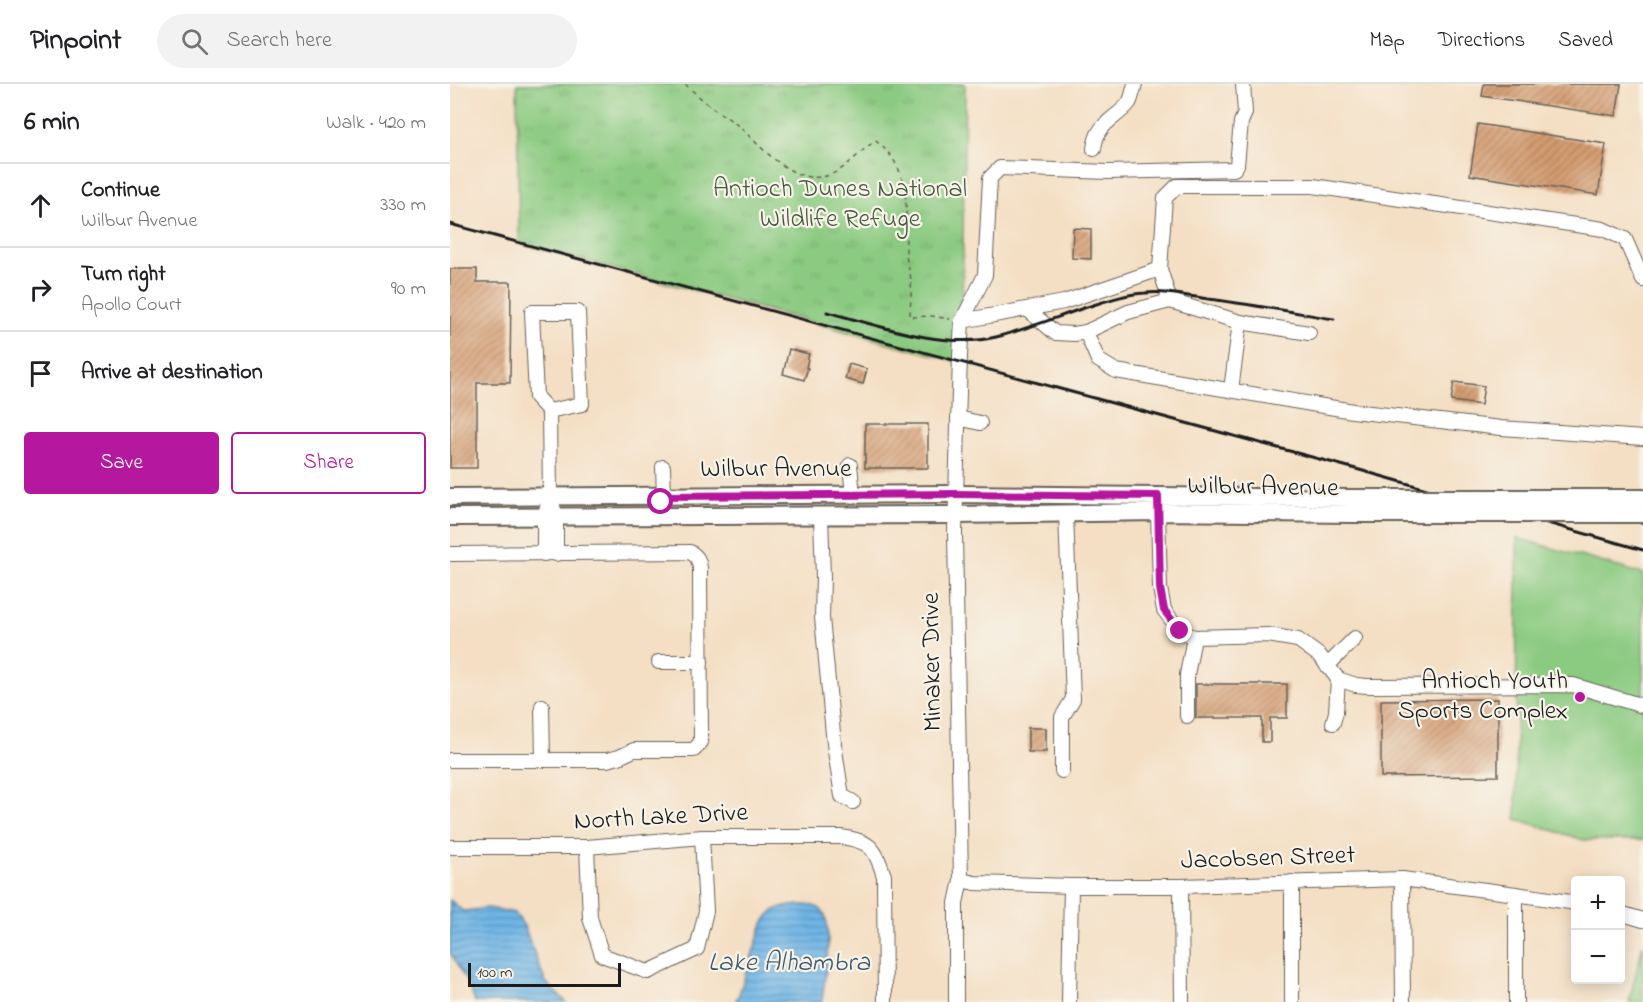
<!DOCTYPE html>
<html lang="en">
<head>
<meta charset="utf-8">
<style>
	:root { --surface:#fff; --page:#f2f2f2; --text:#202124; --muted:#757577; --line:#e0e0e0; --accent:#b5179e }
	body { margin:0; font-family:"Indie Flower",sans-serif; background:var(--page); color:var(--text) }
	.controls { position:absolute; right:18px; bottom:18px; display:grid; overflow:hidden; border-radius:6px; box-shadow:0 3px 15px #0003 }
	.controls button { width:54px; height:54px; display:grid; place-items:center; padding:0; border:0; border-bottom:2px solid var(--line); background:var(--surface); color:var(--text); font:30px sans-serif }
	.scale { position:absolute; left:18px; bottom:15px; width:153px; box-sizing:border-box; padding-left:6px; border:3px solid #1c1c1c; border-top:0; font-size:16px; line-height:21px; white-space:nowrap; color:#1c1c1c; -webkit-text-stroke:4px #f7f3e8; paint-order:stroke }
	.stop { position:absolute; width:18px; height:18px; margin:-14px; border:4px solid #b5179e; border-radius:50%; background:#fff }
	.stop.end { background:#b5179e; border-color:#fff; box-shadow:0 2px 6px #0008 }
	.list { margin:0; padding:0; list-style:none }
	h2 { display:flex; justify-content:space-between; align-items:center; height:78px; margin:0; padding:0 24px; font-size:26px }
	h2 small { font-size:20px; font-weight:400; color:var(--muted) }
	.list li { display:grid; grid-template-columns:39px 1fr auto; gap:18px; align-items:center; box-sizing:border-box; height:84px; padding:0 24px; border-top:2px solid var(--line) }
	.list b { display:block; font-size:22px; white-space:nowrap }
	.list p { margin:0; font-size:20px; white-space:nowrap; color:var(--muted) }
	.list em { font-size:20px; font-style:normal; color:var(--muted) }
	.actions { display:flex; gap:12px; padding:18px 24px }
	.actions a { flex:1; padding:14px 0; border:2px solid var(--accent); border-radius:6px; text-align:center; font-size:21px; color:var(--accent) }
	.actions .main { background:var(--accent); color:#fff }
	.icon { flex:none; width:33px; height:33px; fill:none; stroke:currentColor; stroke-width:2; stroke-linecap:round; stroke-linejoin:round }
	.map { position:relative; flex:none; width:1193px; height:918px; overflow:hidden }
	header { display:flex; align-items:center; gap:36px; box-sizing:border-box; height:84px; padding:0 30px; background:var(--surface); border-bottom:2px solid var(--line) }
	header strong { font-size:28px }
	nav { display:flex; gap:33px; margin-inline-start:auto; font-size:21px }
	.search { width:420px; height:54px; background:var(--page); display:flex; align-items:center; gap:15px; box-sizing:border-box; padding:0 21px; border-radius:33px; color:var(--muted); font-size:22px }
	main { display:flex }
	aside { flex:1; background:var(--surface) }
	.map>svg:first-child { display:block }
	.green { fill:#8bca81; stroke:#54734e; stroke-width:1.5 }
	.park { fill:url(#park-tufts); stroke:#54734e; stroke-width:1.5 }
	.water { fill:url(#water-rules); stroke:#466881; stroke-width:1.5 }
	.building { fill:url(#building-hatch) }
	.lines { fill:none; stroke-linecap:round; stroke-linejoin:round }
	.minor-casing { stroke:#686057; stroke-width:16 }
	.major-casing { stroke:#686057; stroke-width:20 }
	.path { stroke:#686057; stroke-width:1.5; stroke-dasharray:4.5 4.5; stroke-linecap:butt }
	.minor { stroke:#fff; stroke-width:14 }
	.major { stroke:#fff; stroke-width:16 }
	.rail { stroke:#1c1c1c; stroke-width:3 }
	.major-bridge-casing { stroke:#686057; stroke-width:20; stroke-linecap:butt }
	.major-bridge { stroke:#fff; stroke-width:16 }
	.route { stroke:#b5179e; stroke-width:8 }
	.poi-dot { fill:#b5179e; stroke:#f7f3e8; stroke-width:2 }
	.labels { text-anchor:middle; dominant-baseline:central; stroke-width:4.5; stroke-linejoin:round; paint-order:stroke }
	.park-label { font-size:26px; fill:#43593f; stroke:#f7f3e8 }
	.street-label { font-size:26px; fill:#1c1c1c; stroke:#f7f3e8 }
	.poi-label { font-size:26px; fill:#1c1c1c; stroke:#f7f3e8; text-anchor:end }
	.water-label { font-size:27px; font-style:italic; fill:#3d596d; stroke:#f7f3e8 }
</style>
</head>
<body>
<header>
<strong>Pinpoint</strong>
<div class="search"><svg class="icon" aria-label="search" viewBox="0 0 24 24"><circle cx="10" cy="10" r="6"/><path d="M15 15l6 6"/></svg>Search here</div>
<nav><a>Map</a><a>Directions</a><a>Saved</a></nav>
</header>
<main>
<aside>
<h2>6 min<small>Walk · 420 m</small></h2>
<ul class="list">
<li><svg class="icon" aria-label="ahead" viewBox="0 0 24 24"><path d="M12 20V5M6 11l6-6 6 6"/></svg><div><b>Continue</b><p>Wilbur Avenue</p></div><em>330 m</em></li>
<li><svg class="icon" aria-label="right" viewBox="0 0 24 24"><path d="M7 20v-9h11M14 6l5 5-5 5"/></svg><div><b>Turn right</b><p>Apollo Court</p></div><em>90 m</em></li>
<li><svg class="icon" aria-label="arrive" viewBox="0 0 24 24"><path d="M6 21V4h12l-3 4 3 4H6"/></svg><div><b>Arrive at destination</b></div></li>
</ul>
<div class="actions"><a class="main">Save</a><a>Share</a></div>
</aside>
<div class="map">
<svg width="1193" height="918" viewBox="0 0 1193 918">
	<defs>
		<pattern id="park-tufts" width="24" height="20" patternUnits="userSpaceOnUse" patternTransform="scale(1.5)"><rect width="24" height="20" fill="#8bca81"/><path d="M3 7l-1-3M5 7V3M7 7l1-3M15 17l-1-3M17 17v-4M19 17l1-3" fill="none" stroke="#77ad6f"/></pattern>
		<pattern id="water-rules" width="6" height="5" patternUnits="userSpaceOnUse" patternTransform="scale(1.5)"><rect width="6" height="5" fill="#6fb5e6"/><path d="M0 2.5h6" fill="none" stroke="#5a92ba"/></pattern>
		<pattern id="building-hatch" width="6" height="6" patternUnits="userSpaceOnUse" patternTransform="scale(1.5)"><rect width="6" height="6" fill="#d49c71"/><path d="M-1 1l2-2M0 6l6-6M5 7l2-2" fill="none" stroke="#ab7e5c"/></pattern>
	</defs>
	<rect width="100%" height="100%" fill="#f7f3e8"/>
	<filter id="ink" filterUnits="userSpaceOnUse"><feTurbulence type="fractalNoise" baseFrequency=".0167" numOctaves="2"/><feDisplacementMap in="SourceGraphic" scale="12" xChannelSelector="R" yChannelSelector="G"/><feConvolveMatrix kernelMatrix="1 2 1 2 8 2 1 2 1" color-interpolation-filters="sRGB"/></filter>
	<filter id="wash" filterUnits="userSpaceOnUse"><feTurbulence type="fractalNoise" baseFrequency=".008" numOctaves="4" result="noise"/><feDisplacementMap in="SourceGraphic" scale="24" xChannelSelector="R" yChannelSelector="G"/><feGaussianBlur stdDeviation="1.35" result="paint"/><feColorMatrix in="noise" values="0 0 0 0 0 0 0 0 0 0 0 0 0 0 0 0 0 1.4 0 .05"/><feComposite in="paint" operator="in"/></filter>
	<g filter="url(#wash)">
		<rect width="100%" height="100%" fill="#f4dfc4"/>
		<!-- green -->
		<polygon class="green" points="1067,454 1193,490 1193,756 1134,756 1066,735"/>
		<!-- park -->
		<g class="park">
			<polygon points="67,0 515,0 512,237 509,278 69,159"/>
			<polygon points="1193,860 1193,918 1179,918"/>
		</g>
		<!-- water -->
		<g class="water">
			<polygon points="0,816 13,827 38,824 65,829 74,842 95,897 116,918 25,918 19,902 0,869"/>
			<path d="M351,821C358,821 369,821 373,828C384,844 374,897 372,918H285L288,913L312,842C322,822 330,823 351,821Z"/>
		</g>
		<g id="blocks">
			<!-- building -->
			<g class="building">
				<polygon points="1034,0 1171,0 1166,32 1032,12"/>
				<polygon points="1028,40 1156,60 1148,111 1020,91"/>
				<polygon points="623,144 641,145 641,175 622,174"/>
				<polygon points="0,185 27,185 27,198 61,198 60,299 27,299 27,384 0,384"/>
				<polygon points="339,265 359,270 356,284 358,284 354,296 333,290"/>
				<polygon points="399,280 417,285 413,300 395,295"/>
				<polygon points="1004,298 1034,302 1031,321 1001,317"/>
				<rect x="415" y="340" width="63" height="44"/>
				<polygon points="746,600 837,600 837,634 820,634 820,658 812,658 812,634 746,634"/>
				<polygon points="1048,615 1048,692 931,693 931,616"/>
				<rect x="578" y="644" width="18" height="24"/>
			</g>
		</g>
	</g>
	<g filter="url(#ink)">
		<use href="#blocks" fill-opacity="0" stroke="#686057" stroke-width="1.5"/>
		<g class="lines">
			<!-- minor casing -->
			<g class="minor-casing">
				<g id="minor">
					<path d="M644,65C647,38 664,37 679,19C682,14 683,6 685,0"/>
					<polyline points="710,185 720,217 790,238 781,306"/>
					<polyline points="577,225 605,249 624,250 636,248 678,228 720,217"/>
					<polyline points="512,237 614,218 710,185 715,114 727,102 863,102 1153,145 1175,155 1193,196"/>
					<polyline points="790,238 859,249"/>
					<polyline points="636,248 648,276 666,287 903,327 1051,344 1193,354"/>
					<polyline points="99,327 132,320 128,228 82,228 86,313 99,327 100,412 106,433 106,470"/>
					<polyline points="508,334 530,339"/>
					<polyline points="400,381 403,411"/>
					<polyline points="213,383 214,412"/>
					<polyline points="708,428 710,504 714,526 730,547 744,553 818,551 848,556 870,572 888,595"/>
					<polyline points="371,432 373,493 372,534 384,660 392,712 403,718"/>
					<path d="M0,470L240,468C247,472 249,476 250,484L251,658L244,666H184L169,673L157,676H0"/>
					<polyline points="94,470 94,433 97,423"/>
					<polyline points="209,578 251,578"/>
					<polyline points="877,582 905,554"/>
					<polyline points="888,595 906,601 917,602 1123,601 1193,622"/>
					<polyline points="92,622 93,676"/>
					<polyline points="737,632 737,591 744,553"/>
					<polyline points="883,639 886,628 888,595"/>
					<polyline points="612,687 612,633 623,615 616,430"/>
					<path d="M0,763H137L252,753H391C421,757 425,764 434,792L435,918"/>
					<polyline points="137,763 140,834 152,871 198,888 247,865 256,827 252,753"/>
					<polyline points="952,795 953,918"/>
					<polyline points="511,796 525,799 621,802 731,802 952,795 1066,810 1126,819"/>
					<polyline points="842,798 842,918"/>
					<polyline points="731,802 732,918"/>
					<polyline points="1170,829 1193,836"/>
					<polyline points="506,918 506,819 511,796 505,449 510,272 512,237 535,191 540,94 550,84 658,88 784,85 787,81 791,38 795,29 793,0"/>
					<polyline points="619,918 621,802"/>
					<polyline points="1066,918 1066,810"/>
				</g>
			</g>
			<!-- major casing -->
			<g class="major-casing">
				<g id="major">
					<polyline points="0,413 506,410 901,414"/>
					<polyline points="1131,414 1193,414"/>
					<polyline points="1131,430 1193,430"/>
					<polyline points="0,433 505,431 708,428 901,430"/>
				</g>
			</g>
			<!-- path -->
			<path class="path" d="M235,0C243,7 251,15 259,21C267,28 277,33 286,40C311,61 344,106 382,90C399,83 410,66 426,57C464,87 455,126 456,168C456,178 460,186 461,196C462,208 460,221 460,233L482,232L500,235"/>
			<!-- minor -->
			<use href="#minor" class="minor"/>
			<!-- major -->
			<use href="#major" class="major"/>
			<!-- rail -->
			<g class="rail">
				<polyline points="0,140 906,385 1193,466"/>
				<path d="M377,228C427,241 495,266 546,253C577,245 607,233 637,223C656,217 675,210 695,209C716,207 738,212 758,215C800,220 842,228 884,235"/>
			</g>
			<!-- major-bridge casing -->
			<g class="major-bridge-casing">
				<g id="major-bridge">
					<polyline points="901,414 1131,414"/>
					<polyline points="901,430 1131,430"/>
				</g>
			</g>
			<!-- major-bridge -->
			<use href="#major-bridge" class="major-bridge"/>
		</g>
	</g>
	<g class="lines" filter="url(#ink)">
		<!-- route -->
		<polyline class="route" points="211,418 214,412 506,410 708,412 710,504 714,526 730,547"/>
	</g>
	<!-- markers -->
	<circle class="poi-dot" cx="1130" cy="613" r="6"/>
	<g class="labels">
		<!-- park labels -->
		<g class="park-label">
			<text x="390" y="106">Antioch Dunes National<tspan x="390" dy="30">Wildlife Refuge</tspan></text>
		</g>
		<!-- street labels -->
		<g class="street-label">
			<text x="326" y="386">Wilbur Avenue</text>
			<text transform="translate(813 404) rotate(1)">Wilbur Avenue</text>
			<text transform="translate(483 578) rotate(-91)">Minaker Drive</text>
			<text transform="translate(211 734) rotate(-3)">North Lake Drive</text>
			<text transform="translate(818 775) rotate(-2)">Jacobsen Street</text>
		</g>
		<!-- poi labels -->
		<g class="poi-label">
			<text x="1118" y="598">Antioch Youth<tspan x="1118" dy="30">Sports Complex</tspan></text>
		</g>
		<!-- water labels -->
		<g class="water-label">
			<text x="339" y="879">Lake Alhambra</text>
		</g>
	</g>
</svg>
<div class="controls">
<button>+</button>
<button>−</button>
</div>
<div class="scale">100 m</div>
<div class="stop" style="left:211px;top:418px"></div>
<div class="stop end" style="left:730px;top:547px"></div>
</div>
</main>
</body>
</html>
